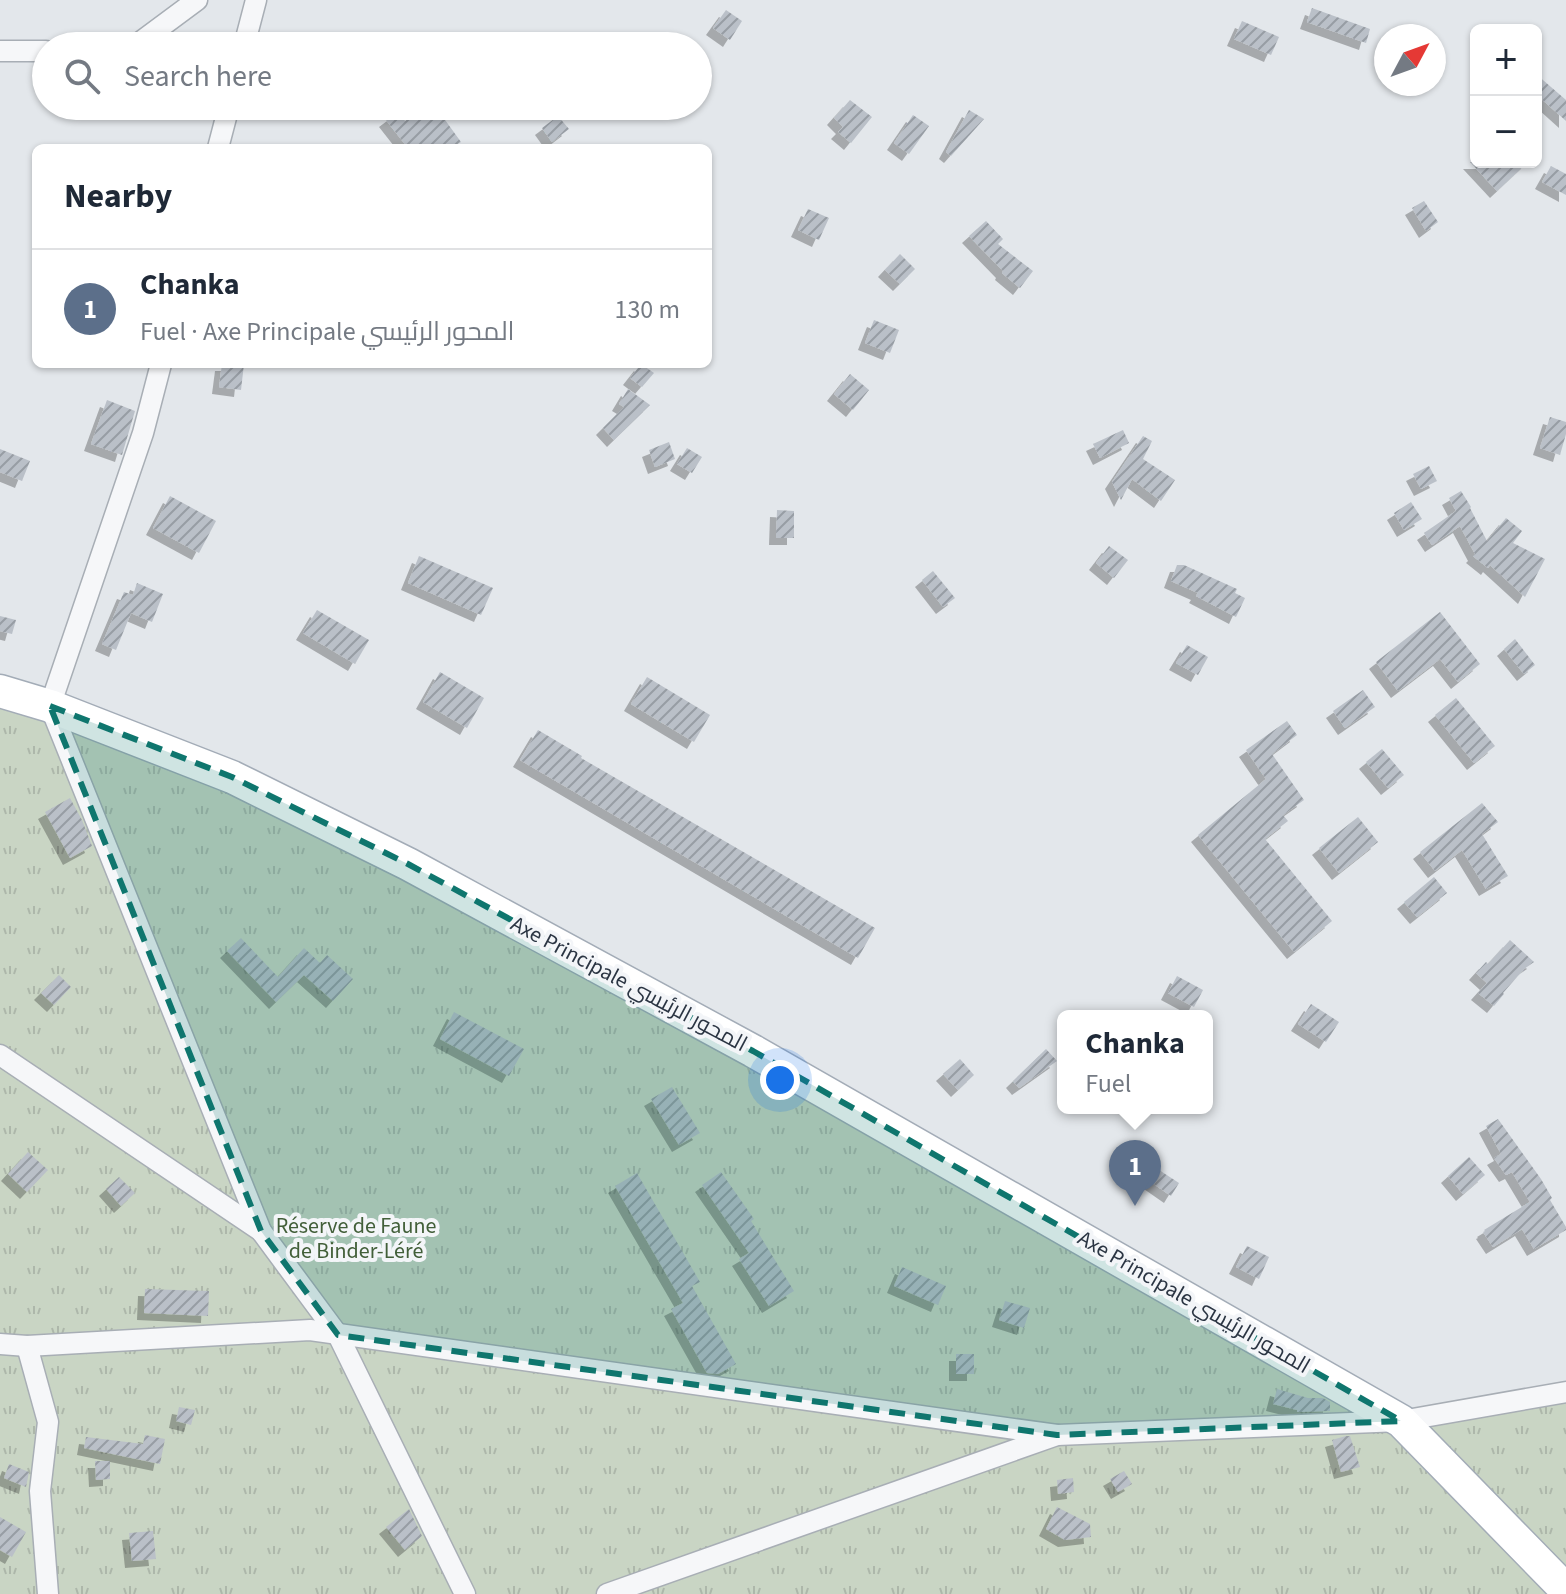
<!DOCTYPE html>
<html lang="en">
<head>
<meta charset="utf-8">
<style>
	:root { --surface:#fff; --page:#f6f6f7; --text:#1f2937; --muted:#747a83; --line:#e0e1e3; --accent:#ea580c }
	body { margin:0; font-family:"Source Sans 3",Cairo,sans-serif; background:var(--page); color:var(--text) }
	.controls { position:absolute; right:24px; top:24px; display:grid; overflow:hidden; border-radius:12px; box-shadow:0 2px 6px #0004 }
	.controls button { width:72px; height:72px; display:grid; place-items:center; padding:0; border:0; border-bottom:2px solid var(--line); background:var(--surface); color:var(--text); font:40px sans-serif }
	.compass { position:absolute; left:1374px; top:24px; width:72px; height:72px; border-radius:50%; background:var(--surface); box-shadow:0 2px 6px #0004; rotate:49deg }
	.you { position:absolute; left:780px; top:1080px; width:28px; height:28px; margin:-20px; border:6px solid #fff; border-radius:50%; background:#1a73e8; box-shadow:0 0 0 12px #1a73e833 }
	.badge { display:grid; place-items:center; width:52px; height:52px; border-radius:50%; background:var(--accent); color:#fff; font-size:26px; font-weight:700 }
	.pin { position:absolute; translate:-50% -66px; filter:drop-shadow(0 2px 4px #0008) }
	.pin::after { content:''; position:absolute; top:42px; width:28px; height:24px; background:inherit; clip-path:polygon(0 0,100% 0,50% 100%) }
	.popup { position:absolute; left:1057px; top:1010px; width:156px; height:104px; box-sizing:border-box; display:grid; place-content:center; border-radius:12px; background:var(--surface); filter:drop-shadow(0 2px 6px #0005); font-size:26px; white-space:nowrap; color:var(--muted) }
	.popup b { font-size:30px; color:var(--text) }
	.popup::after { content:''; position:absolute; left:50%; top:100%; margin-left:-16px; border:16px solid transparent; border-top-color:var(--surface) }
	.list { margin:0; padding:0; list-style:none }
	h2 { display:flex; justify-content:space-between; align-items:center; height:104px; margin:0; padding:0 32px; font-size:34px }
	h2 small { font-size:26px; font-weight:400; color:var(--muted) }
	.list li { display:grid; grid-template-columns:52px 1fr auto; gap:24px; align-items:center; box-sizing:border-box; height:120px; padding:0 32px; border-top:2px solid var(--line) }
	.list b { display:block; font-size:30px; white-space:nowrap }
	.list p { margin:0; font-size:26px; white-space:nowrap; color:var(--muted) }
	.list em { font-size:26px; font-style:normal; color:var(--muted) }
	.icon { flex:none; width:44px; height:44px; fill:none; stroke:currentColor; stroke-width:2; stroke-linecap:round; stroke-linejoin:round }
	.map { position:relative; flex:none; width:1566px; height:1594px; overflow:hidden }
	.search { position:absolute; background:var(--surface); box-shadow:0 2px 6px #0004; left:32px; top:32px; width:680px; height:88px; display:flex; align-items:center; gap:20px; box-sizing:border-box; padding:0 28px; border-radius:44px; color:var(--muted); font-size:30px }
	.panel { position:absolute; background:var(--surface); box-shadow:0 2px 6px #0004; left:32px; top:144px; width:680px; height:224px; border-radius:12px }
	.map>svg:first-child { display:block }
	.grass { fill:url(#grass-tufts) }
	.building { fill:url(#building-hatch); filter:url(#shadow) }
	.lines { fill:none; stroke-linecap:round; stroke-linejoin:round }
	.street-casing { stroke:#a8aeb5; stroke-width:23 }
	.primary-casing { stroke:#a3acb7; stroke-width:35 }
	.street { stroke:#f6f7f9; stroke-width:20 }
	.primary { stroke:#fff; stroke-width:32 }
	.marked { fill:#0f766e; fill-opacity:0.2; stroke:#0f766e; stroke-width:6; stroke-dasharray:16 10; stroke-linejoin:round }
	.labels { text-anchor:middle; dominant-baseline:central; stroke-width:8; stroke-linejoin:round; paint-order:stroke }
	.street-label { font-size:22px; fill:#2b3543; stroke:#f3f5f8 }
	.park-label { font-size:22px; fill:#425f39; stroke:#f3f5f8 }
</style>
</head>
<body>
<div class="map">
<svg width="1566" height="1594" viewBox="0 0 1566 1594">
	<defs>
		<pattern id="grass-tufts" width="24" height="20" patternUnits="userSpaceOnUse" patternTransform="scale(2)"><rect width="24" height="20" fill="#c9d5c4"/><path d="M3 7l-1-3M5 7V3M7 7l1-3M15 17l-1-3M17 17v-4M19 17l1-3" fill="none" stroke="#adb7aa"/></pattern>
		<pattern id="building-hatch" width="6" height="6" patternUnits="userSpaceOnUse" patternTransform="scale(2)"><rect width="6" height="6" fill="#bac0c8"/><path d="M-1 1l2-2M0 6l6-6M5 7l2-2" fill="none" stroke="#979da4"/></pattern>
		<filter id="shadow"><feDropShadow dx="-7" dy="7" stdDeviation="0" flood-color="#0004"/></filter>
	</defs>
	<rect width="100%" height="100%" fill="#e3e7eb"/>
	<!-- grass -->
	<polygon class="grass" points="0,691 232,777 1401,1421 1566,1392 1566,1594 0,1594"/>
	<!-- building -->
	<g class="building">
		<polygon points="1312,8 1370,29 1366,43 1307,22"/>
		<polygon points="726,10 742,21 730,40 713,28"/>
		<polygon points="1242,21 1279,37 1271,55 1234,39"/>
		<polygon points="1536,74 1566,100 1566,121 1536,94"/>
		<polygon points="850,100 872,117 851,143 838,132 843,127 834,118"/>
		<polygon points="426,106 435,106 461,142 451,148 408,148 386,120 398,111 405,121"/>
		<polygon points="969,110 984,119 951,156 946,152"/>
		<polygon points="913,115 929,126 909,154 894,143"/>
		<polygon points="558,116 569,129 552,142 542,128"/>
		<polygon points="1470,162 1528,162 1497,191"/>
		<polygon points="1551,166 1566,174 1566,195 1542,182"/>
		<polygon points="1424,201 1438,222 1426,231 1412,208"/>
		<polygon points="808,209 829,218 819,240 798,230"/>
		<polygon points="986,221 1003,239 998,244 1033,271 1020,288 1002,273 1003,271 969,236"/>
		<polygon points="900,254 915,269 900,284 885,270"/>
		<polygon points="874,320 899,330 890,353 865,343"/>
		<polygon points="222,364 244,364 241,390 219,387"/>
		<polygon points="641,364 654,373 642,387 630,378"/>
		<polygon points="850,374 869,390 853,410 834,394"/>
		<polygon points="628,389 650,405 614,440 603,428 624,407 619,404"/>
		<polygon points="107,400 135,411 122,455 91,444"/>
		<polygon points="1550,417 1566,422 1566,434 1560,455 1540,448"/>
		<polygon points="1123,430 1129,443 1100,458 1093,444"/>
		<polygon points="1143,436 1152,441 1143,459 1175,480 1161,501 1132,479 1121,500 1112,482"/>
		<polygon points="669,442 675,459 655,467 649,450"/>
		<polygon points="687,448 702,457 692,473 677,464"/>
		<polygon points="0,449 30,461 22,481 0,472"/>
		<polygon points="1429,466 1437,481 1421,489 1413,474"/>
		<polygon points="1461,491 1471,507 1470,508 1487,541 1506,518 1522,531 1513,543 1545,559 1525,597 1490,565 1488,568 1473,556 1475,554 1460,526 1432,545 1424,533 1456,511 1449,498"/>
		<polygon points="170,496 216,521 199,553 153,528"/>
		<polygon points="1411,502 1422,519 1404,530 1394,513"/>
		<polygon points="777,510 794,511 794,538 776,538"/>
		<polygon points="1109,546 1128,560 1114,578 1096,563"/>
		<polygon points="419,556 493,588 481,615 408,583"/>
		<polygon points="1177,565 1184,565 1237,589 1235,593 1245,598 1236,617 1196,596 1198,593 1171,581"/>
		<polygon points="933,571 955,598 943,607 922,580"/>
		<polygon points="137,583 163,594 152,622 131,613 116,650 102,644 124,592 133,595"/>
		<polygon points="317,610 369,640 355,664 303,633"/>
		<polygon points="1440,612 1480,664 1458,682 1440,659 1398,691 1376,662"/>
		<polygon points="0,616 16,620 12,634 0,631"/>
		<polygon points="1515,639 1535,665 1524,674 1504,649"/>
		<polygon points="1187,645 1208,657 1198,675 1176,663"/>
		<polygon points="440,672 484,698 467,728 423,702"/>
		<polygon points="647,677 710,715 694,742 631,704"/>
		<polygon points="1363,690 1375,707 1345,728 1333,711"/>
		<polygon points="1456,698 1495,746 1474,763 1435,715"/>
		<polygon points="1287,721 1297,735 1272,754 1304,800 1283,815 1288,821 1265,839 1332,921 1294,952 1198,835 1266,779 1246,750"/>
		<polygon points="538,730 582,756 581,758 875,928 858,958 520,760"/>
		<polygon points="1382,749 1404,775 1388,788 1366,762"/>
		<polygon points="70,798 82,820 92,846 70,858 45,812"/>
		<polygon points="1482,803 1498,822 1482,834 1508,876 1486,889 1462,850 1435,871 1420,852"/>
		<polygon points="1358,817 1378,842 1339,873 1319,848"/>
		<polygon points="1434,877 1447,893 1417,917 1404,902"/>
		<polygon points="241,938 278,977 304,948 320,963 327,955 353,979 333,1001 304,975 276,1002 227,951"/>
		<polygon points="1510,940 1534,962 1524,969 1503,993 1504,994 1494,1006 1478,993 1487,983 1476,973 1486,962 1488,964"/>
		<polygon points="59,975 71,987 54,1005 41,993"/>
		<polygon points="1177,976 1203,990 1194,1007 1168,993"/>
		<polygon points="1311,1004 1339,1022 1326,1042 1298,1024"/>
		<polygon points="454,1012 524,1049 509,1076 440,1039"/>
		<polygon points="1046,1049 1057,1061 1019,1088 1013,1081"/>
		<polygon points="960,1059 974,1075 958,1090 943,1074"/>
		<polygon points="672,1087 700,1133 679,1145 651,1099"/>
		<polygon points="1498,1119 1541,1179 1552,1198 1550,1200 1566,1227 1566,1230 1534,1249 1522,1229 1493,1247 1483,1232 1485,1231 1484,1230 1530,1202 1512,1172 1506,1175 1494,1158 1501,1154 1486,1126"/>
		<polygon points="28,1152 48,1170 27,1192 8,1174"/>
		<polygon points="1469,1157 1485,1175 1463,1194 1448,1176"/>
		<polygon points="1156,1168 1179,1183 1171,1196 1148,1180"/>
		<polygon points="721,1172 754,1219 751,1221 794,1291 769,1306 739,1259 749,1253 702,1185"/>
		<polygon points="637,1173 700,1282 692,1286 736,1364 718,1374 707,1373 671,1309 683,1303 615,1186"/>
		<polygon points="119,1177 135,1193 121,1206 106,1189"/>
		<polygon points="1247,1246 1269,1257 1259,1279 1236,1267"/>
		<polygon points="902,1267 946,1286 938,1305 894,1286"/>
		<polygon points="145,1289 209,1291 208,1316 144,1313"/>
		<polygon points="1005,1301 1030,1308 1024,1328 999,1320"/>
		<rect x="956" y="1354" width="18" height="20"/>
		<polygon points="1277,1389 1308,1398 1323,1398 1330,1402 1330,1411 1297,1412 1297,1410 1273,1404"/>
		<polygon points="179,1407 195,1410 191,1425 176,1421"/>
		<polygon points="145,1435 165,1439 160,1464 84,1448 86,1437 143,1444"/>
		<polygon points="1346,1436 1350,1436 1360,1467 1341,1472 1332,1440"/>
		<polygon points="95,1461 110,1461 110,1479 96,1480"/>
		<polygon points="9,1464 29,1472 26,1487 4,1478"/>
		<polygon points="1124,1471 1132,1484 1118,1492 1110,1479"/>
		<polygon points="1073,1478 1074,1492 1058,1494 1057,1480"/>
		<polygon points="1057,1507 1090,1524 1091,1537 1065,1540 1046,1529"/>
		<polygon points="409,1509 422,1536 405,1550 386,1527"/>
		<polygon points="0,1517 26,1532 12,1557 0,1550"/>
		<polygon points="153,1531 156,1559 132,1561 129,1533"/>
	</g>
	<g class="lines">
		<!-- street casing -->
		<g class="street-casing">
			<g id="street">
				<polyline points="135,46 197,0"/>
				<polyline points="244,46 256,0"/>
				<polyline points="0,51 46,51"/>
				<polyline points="218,148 229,106"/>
				<polyline points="161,364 143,433 50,706 261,1231"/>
				<polyline points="0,1055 261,1231 338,1335 465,1594"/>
				<polyline points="0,1344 27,1346 310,1330 1057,1435"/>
				<polyline points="27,1346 48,1422 40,1491 48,1594"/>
				<polyline points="607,1594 1057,1435 1401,1421 1566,1392"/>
			</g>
		</g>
		<!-- primary casing -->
		<g class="primary-casing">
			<polyline id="primary" points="0,691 50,706 232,777 408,864 753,1051 1401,1421 1566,1590"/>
		</g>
		<!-- street -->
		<use href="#street" class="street"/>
		<!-- primary -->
		<use href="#primary" class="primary"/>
	</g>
	<!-- marked area -->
	<path class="marked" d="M50,706L232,777L408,864L753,1051L1401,1421L1057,1435L338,1335L261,1231Z"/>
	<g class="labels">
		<!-- street labels -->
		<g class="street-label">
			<text transform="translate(629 984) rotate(28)">Axe Principale المحور الرئيسي</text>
			<text transform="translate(1194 1302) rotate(30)">Axe Principale المحور الرئيسي</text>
		</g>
		<!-- park labels -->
		<g class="park-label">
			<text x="356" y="1226">Réserve de Faune<tspan x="356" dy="25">de Binder-Léré</tspan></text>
		</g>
	</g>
</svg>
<div class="controls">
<button>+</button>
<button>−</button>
</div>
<svg class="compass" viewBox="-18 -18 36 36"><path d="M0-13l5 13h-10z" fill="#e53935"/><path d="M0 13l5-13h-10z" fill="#747a83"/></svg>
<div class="you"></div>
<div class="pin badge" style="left:1135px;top:1206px;background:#5c6f8a">1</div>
<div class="popup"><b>Chanka</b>Fuel</div>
<div class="search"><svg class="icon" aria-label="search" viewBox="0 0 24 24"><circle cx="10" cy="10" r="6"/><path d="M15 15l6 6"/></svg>Search here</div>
<section class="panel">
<h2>Nearby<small></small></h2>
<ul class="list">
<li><span class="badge" style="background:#5c6f8a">1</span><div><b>Chanka</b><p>Fuel · Axe Principale المحور الرئيسي</p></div><em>130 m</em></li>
</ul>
</section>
</div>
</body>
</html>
